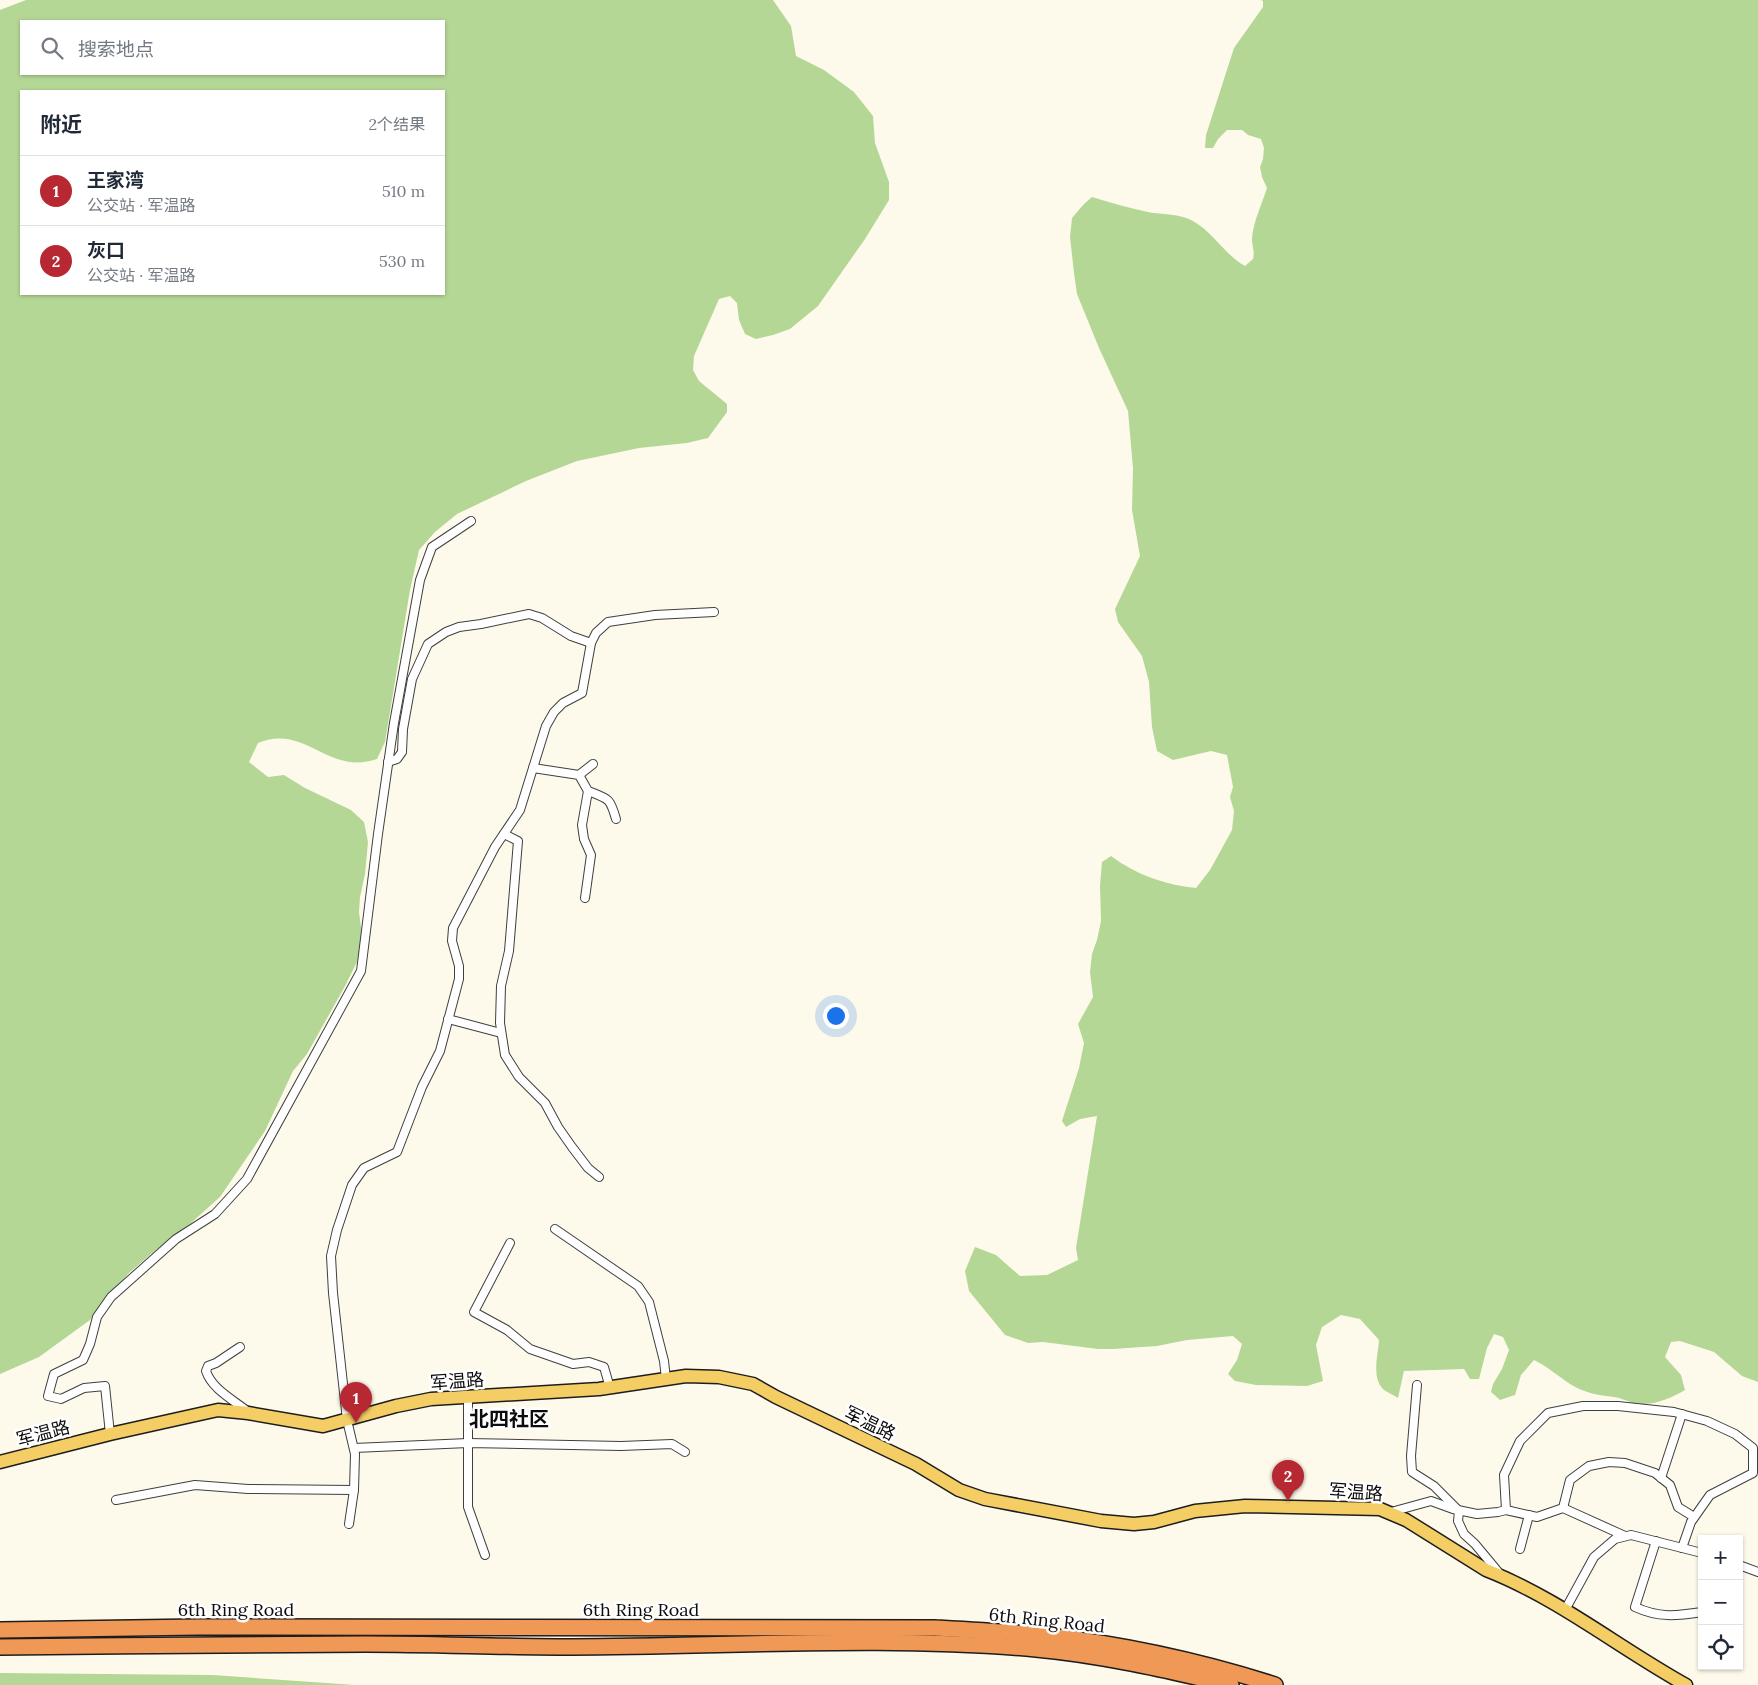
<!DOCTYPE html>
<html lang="zh">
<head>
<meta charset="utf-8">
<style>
	:root { --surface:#fff; --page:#f6f6f7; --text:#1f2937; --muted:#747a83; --line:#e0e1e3; --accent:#b72832 }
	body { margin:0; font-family:Lora,"Noto Sans SC",serif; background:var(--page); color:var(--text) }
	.controls { position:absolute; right:15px; bottom:15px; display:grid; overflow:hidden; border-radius:0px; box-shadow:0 1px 4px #0004 }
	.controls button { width:45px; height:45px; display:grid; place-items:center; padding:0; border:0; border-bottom:1px solid var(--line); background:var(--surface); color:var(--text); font:25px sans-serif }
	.you { position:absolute; left:835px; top:1015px; width:18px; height:18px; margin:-12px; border:4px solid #fff; border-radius:50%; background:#1a73e8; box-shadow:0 0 0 8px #1a73e833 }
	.badge { display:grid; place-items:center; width:32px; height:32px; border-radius:50%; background:var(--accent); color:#fff; font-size:16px; font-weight:700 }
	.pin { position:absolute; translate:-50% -41px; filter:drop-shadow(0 1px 2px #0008) }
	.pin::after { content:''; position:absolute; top:26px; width:18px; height:15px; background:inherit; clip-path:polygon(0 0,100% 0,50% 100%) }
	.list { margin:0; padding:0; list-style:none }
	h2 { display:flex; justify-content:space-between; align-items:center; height:65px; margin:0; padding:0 20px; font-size:21px }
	h2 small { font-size:16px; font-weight:400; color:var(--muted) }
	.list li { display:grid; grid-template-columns:32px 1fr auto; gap:15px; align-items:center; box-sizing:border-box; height:70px; padding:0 20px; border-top:1px solid var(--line) }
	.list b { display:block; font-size:19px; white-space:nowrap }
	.list p { margin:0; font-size:16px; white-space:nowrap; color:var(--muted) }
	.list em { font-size:16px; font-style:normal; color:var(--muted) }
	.icon { flex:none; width:28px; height:28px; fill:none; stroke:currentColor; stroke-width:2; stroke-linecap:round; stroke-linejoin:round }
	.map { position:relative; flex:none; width:1758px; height:1685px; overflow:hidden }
	.search { position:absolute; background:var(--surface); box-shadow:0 1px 4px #0004; left:20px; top:20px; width:425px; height:55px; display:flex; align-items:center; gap:12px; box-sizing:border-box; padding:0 18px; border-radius:0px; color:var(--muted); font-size:19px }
	.panel { position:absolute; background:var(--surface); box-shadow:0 1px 4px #0004; left:20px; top:90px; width:425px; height:205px; border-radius:0px }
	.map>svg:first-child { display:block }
	.forest { fill:#b5d796; fill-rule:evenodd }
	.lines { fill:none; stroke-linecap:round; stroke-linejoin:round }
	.street-casing { stroke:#3f3f3f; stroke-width:10 }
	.primary-casing { stroke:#1d1d1d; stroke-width:15 }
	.highway-casing { stroke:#1d1d1d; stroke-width:18 }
	.street { stroke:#fff; stroke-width:8 }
	.primary { stroke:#f4ce65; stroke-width:12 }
	.highway { stroke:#f09957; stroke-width:15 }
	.labels { text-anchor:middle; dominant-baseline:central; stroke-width:5; stroke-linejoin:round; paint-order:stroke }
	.street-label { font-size:18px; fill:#0c0c0c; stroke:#fff }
	.quarter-label { font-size:20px; font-weight:bold; fill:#0c0c0c; stroke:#fff }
</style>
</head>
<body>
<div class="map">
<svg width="1758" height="1685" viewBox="0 0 1758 1685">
	<rect width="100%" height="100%" fill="#fefaeb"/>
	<!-- forest -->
	<g class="forest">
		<path d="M26,0H773L791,26L796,56L824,70L854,92L873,116L875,143L889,182V200L865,239L818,306L790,329L773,335L756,339L745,334L739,320L737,303L730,296L719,299L694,356L693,370L699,381L727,404V412L708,438L687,443L639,448L577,461L526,481L457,514L435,532L419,550L410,590L385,742L377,759C328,776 305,723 258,743L249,762L268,777L284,775L305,788L351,810L364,822L368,842L365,874L360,897L359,912L362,935L357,962L344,988L307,1054L293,1071L265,1131L220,1197L191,1223L152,1253L129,1273L105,1299L90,1320L39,1357L0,1374V10ZM21,21H444V74H21ZM21,91H444V294H21Z"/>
		<path d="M1261,0H1758V1382L1742,1376L1714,1352L1680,1341L1671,1342L1665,1357L1681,1375L1685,1390C1670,1399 1650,1407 1633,1403C1627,1401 1621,1398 1614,1397C1598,1395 1584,1393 1570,1384C1558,1376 1548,1367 1534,1360L1521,1375L1515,1395L1500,1400L1491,1392L1493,1384L1502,1369L1509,1350L1503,1337L1494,1334L1487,1348L1479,1379H1470L1464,1369L1404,1371L1398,1398C1394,1395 1388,1393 1384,1390C1371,1379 1378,1355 1379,1340L1360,1319L1341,1315L1322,1327L1316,1345L1323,1381L1307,1386L1256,1385L1235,1381L1228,1374L1237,1360L1242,1344L1233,1336L1187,1340L1157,1346L1113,1349H1098L1043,1342L1028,1343L1005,1335L969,1291L965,1271L975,1247L996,1255L1020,1276L1047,1275L1078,1260L1076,1248L1097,1116L1080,1119L1066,1127L1062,1121L1079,1068L1084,1043L1078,1024L1093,997L1090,972L1092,954L1097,940L1101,921L1100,886L1102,862L1111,856C1136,875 1166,885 1196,888L1210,870L1232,830L1234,811L1230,797L1233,787L1227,755L1211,751L1173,760L1157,751L1152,727L1149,682L1142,656L1118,622L1115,609L1140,556L1132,510L1133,468L1128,411L1099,348L1077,294L1074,273L1070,237L1072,218L1084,204L1092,197C1111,203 1129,208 1148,212C1163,215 1179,213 1193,221C1213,232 1225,255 1245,266L1253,259C1255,250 1252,247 1252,239C1253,222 1262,204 1267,188L1262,177L1260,167L1263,159L1264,148L1261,139L1248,135L1242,130H1227L1218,139L1213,148H1205L1206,135L1234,48L1263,7V1Z"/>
		<polygon points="0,1673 213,1675 355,1685 0,1685"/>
	</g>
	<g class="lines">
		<!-- street casing -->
		<g class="street-casing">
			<g id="street">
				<polyline points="388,762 397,759 402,752 403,729 412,679 428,644 446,632 459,627 481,624 529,614 542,618 571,636 591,643"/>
				<path d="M533,768L579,775L588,791C609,799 610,798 616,819"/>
				<polyline points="579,775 593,764"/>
				<polyline points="504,834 518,841 509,951 501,986 500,1023 505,1055 519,1077 545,1103 558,1127 572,1147 588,1168 599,1177"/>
				<polyline points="585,898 591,855 584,839 582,825 588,791"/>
				<polyline points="448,1019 501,1033"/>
				<polyline points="555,1229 638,1286 649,1302 664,1361 666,1379"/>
				<polyline points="510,1243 474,1312 507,1330 530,1349 573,1364 589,1362 604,1367 610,1388"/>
				<path d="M240,1347L216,1363L208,1366L206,1371C212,1389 232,1399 247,1411"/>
				<polyline points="1417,1385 1411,1456 1412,1472 1434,1486 1459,1511 1458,1521 1464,1534 1475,1544 1500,1574"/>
				<polyline points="468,1397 468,1507 485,1555"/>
				<polyline points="110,1434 105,1386 84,1388 61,1399 48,1396 54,1374 83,1360 90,1344 97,1317 111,1297 176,1239 215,1214 247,1179 361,971 378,834 394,723 420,580 432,547 471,521"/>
				<polyline points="354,1448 468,1443 621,1446 672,1444 685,1452"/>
				<polyline points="1661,1478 1682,1414"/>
				<polyline points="116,1500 195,1485 248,1489 354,1490"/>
				<polyline points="1563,1508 1570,1480 1589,1466 1609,1462 1625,1463 1655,1473 1670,1485 1678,1507 1694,1517"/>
				<polyline points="1506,1510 1504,1475 1520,1441 1548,1413 1583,1406 1618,1406 1674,1412 1707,1421 1735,1434 1753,1448 1753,1473 1710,1495 1691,1522 1682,1548"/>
				<polyline points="1391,1512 1431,1501 1453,1509 1477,1514 1498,1512 1506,1510 1537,1517 1563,1508 1625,1536"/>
				<polyline points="349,1524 354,1490 355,1454 347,1420 333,1293 331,1256 337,1230 352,1185 364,1168 397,1152 422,1087 440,1051 459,979 459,966 452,941 453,928 495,847 520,810 546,726 554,712 563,703 582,693 591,643 596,633 608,622 655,615 714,612"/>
				<path d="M1656,1541L1635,1607C1659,1618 1676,1616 1702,1612"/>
				<polyline points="1520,1549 1529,1515"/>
				<polyline points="1739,1565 1758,1572"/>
				<polyline points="1565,1610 1594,1557 1615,1539 1631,1535 1702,1553"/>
			</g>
		</g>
		<!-- primary casing -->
		<g class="primary-casing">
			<path id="primary" d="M0,1462L110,1434L218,1410L248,1413L323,1426L396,1406L431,1399L599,1389L686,1376L719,1377L753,1384L776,1397L916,1464L959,1490L985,1499L1101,1521L1134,1524L1154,1522L1195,1511L1245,1506L1380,1509L1406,1520L1486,1570C1558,1598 1619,1648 1686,1685"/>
		</g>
		<!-- highway casing -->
		<g class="highway-casing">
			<g id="highway">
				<path d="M0,1630L198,1627L935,1628C970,1630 1006,1632 1041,1635C1121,1644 1200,1661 1275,1685"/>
				<path d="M0,1647C122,1646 244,1644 366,1644C434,1644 502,1647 571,1647C726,1647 881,1635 1036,1649C1102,1655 1166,1670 1231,1685"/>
			</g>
		</g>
		<!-- street -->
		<use href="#street" class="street"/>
		<!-- primary -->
		<use href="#primary" class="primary"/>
		<!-- highway -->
		<use href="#highway" class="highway"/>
	</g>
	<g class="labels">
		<!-- street labels -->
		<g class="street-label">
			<text transform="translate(457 1381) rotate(-4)">军温路</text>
			<text transform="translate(870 1423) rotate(26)">军温路</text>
			<text transform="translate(43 1433) rotate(-15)">军温路</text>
			<text transform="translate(1356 1492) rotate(4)">军温路</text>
			<text x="236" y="1609">6th Ring Road</text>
			<text x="641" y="1609">6th Ring Road</text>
			<text transform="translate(1047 1620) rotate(6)">6th Ring Road</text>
		</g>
		<!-- quarter labels -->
		<g class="quarter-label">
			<text x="509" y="1418">北四社区</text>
		</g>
	</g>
</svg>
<div class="controls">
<button>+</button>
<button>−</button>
<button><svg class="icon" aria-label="locate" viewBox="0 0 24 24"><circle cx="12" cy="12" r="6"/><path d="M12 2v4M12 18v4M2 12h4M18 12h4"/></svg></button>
</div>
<div class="you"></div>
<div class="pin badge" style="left:356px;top:1423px">1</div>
<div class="pin badge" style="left:1288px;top:1501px">2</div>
<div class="search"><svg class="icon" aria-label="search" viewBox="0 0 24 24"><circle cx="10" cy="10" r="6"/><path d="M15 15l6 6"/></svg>搜索地点</div>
<section class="panel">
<h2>附近<small>2个结果</small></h2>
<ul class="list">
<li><span class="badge">1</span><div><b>王家湾</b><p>公交站 · 军温路</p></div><em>510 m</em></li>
<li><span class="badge">2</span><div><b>灰口</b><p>公交站 · 军温路</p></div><em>530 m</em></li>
</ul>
</section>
</div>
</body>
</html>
